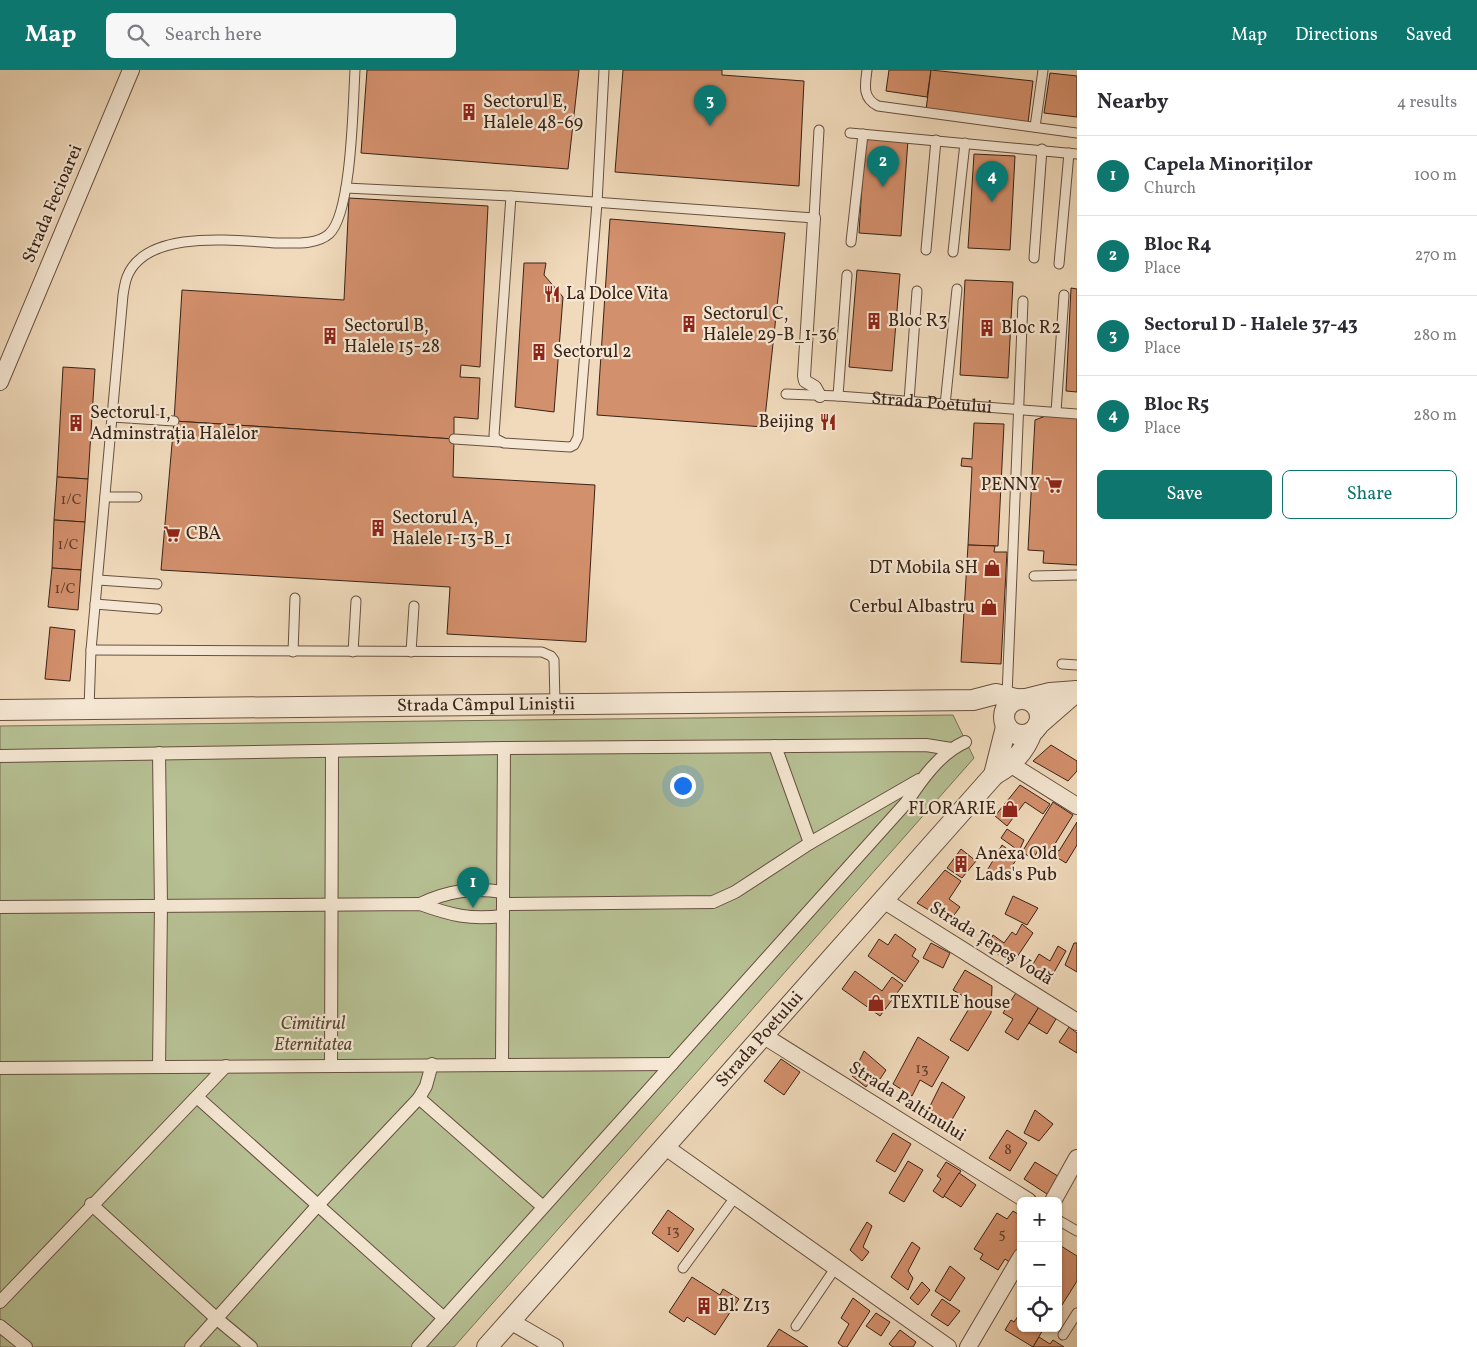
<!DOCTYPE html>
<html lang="en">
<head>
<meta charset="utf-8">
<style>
	:root { --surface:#fff; --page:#f7f7f7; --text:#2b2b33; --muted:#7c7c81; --line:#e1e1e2; --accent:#0f766e }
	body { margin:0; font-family:Vollkorn,serif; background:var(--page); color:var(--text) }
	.controls { position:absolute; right:15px; bottom:15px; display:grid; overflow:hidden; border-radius:8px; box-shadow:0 1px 4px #0004 }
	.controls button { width:45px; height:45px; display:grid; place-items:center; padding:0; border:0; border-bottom:1px solid var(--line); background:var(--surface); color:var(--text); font:25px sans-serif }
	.you { position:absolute; left:682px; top:715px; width:18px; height:18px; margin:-12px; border:4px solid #fff; border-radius:50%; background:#1a73e8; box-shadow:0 0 0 8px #1a73e833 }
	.badge { display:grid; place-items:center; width:32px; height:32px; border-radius:50%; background:var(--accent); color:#fff; font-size:16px; font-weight:700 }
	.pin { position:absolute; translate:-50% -41px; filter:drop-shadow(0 1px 2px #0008) }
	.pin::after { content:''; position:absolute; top:26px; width:18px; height:15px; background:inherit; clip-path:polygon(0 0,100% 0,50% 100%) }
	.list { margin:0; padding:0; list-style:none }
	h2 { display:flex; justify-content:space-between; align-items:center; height:65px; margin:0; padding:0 20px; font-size:21px }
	h2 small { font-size:16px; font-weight:400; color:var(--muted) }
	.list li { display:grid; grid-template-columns:32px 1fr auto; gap:15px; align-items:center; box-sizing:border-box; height:80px; padding:0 20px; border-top:1px solid var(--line) }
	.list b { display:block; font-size:19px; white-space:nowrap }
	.list p { margin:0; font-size:16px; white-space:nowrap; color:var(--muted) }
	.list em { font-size:16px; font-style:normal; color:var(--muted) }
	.actions { display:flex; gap:10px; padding:15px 20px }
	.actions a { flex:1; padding:11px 0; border:1px solid var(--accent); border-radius:8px; text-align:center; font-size:18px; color:var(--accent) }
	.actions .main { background:var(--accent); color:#fff }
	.icon { flex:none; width:28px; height:28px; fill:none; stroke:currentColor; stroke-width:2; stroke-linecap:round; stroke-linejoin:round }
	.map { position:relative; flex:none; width:1077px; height:1277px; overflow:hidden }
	header { display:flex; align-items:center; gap:30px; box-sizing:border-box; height:70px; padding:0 25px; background:var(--accent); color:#fff }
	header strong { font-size:24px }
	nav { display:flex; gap:28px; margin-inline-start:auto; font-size:18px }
	.search { width:350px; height:45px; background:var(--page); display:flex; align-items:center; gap:12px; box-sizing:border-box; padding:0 18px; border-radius:8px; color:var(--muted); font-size:19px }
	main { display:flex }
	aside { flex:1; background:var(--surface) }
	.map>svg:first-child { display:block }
	.green { fill:#b6c093; stroke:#787155 }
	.building { fill:#d3906c; stroke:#392217 }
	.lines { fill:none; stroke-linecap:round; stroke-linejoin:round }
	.service-casing { stroke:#675040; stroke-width:11 }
	.pedestrian-casing { stroke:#675040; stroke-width:14 }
	.minor-casing { stroke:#675040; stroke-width:18 }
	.tertiary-casing { stroke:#675040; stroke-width:22 }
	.service { stroke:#f5e7d3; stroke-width:9 }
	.pedestrian { stroke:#f5e7d3; stroke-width:12 }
	.minor { stroke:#f5e7d3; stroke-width:16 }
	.tertiary { stroke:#f5e7d3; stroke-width:20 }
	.labels { text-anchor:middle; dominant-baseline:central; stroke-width:4.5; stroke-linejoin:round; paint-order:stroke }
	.number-label { font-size:15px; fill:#603e2c }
	.poi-label { font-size:18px; fill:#392217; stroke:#f5e7d3; text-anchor:start }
	.street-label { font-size:18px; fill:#392217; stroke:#f5e7d3 }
	.park-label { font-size:18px; font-style:italic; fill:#584a36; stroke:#f5e7d3 }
</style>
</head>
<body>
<header>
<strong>Map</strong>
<div class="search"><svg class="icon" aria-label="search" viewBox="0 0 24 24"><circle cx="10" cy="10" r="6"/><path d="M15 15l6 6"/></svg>Search here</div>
<nav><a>Map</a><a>Directions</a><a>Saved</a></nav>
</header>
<main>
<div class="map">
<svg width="1077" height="1277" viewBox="0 0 1077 1277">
	<rect width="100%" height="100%" fill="#f0dabb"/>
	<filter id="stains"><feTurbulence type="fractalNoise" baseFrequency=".004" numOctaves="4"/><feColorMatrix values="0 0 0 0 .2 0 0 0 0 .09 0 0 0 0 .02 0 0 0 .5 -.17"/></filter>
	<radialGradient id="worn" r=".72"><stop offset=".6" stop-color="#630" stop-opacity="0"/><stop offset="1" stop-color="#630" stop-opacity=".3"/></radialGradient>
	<!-- green -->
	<polygon class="green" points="953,645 974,688 454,1277 0,1277 0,656"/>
	<!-- building -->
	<g class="building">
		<polygon points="367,0 579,0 568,99 361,83"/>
		<polygon points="623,0 722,0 722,5 804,11 799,116 615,102"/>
		<polygon points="889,0 931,0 927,27 886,21"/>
		<polygon points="931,0 1033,11 1028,53 926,40"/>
		<polygon points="1050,3 1077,6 1077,47 1044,43"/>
		<polygon points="865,67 908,70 901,166 859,163"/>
		<polygon points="974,84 1015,86 1010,180 968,178"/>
		<polygon points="349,128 488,136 480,297 461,295 460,307 480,308 478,349 454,347 454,369 174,351 182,220 344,230"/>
		<polygon points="610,149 785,163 764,357 597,345"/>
		<polygon points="524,193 546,193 544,205 563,227 554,342 515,337"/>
		<polygon points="857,200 900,204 892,301 849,297"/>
		<polygon points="965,210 1013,212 1008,308 960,305"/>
		<polygon points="1071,218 1077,219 1077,322 1066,321"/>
		<polygon points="63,297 95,299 88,409 57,407"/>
		<polygon points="1056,342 1077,348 1077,495 1043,493 1044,481 1028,480 1035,350"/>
		<polygon points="174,351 454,369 453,407 595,415 586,572 447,564 450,517 161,500"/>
		<polygon points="974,353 1004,354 998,476 968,475 972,397 961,396 962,388 972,389"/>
		<polygon points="57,407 88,409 85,452 54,450"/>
		<polygon points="54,450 85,452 81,500 52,498"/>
		<polygon points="968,475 995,476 994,482 1007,482 1001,594 961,592"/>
		<polygon points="52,498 81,500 78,540 48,537"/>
		<polygon points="50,557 75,560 70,611 45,609"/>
		<polygon points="1051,675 1077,691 1077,701 1068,711 1033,691"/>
		<polygon points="1020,715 1050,734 1043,744 1025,732 1007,756 995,746"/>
		<polygon points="1053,732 1073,745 1053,777 1059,781 1077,752 1077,775 1066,793 1040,777 1033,789 1022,782"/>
		<polygon points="1007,759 1024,770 1019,781 1001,768"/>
		<polygon points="1002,775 1018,787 1003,810 988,799"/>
		<polygon points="961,779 976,791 962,808 947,798"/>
		<polygon points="945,800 961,811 949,829 960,837 949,852 917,833"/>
		<polygon points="1013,826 1038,838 1027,855 1005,844"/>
		<polygon points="1022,854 1033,863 1013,893 987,878 993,865 1004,873 1012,862 1016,865"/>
		<polygon points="895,864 916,879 912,886 919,891 905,912 868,886 879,869 888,875"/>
		<polygon points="931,873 950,883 943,898 923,888"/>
		<polygon points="1074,873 1077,873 1077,902 1065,895"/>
		<polygon points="1058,876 1066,881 1048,913 1029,901 1039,884 1050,891"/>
		<polygon points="965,900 992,916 991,943 968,981 950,970 973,932 953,920"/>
		<polygon points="855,901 882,921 892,907 903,915 880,946 842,919"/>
		<polygon points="1016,923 1039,937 1018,970 1005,962 1013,949 1003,943"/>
		<polygon points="1039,937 1056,949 1047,964 1029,953"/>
		<polygon points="1069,957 1077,963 1077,983 1059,972"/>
		<polygon points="918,967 949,987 932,1017 920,1010 912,1026 893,1014"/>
		<polygon points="864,981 886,1000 880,1009 874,1005 866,1017 852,1006"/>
		<polygon points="781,989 800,1002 784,1025 764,1011"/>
		<polygon points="942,1012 965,1027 946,1060 925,1046"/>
		<polygon points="1035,1040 1053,1054 1039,1071 1024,1063"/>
		<polygon points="1007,1060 1027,1073 1010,1101 989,1088"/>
		<polygon points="893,1063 911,1074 895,1102 876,1091"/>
		<polygon points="908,1091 923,1100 904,1132 889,1123"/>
		<polygon points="946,1092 961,1101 943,1128 933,1121 941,1109 937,1106"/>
		<polygon points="1035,1092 1061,1108 1050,1126 1024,1109"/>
		<polygon points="959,1103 976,1115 961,1137 944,1126"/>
		<polygon points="668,1140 694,1159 678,1182 652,1163"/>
		<polygon points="1013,1141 1021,1146 1021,1178 1011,1193 1005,1189 998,1200 980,1189 983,1184 974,1179 997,1143 1007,1149"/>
		<polygon points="867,1152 872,1156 863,1177 869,1182 862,1191 850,1180"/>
		<polygon points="912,1172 920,1178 908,1201 913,1208 908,1220 891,1207"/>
		<polygon points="1061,1176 1077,1186 1077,1211 1062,1235 1059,1233 1058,1235 1058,1181"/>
		<polygon points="950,1196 965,1208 950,1231 935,1221"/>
		<polygon points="692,1207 720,1225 723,1219 739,1229 715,1265 687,1247 684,1252 669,1242"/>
		<polygon points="922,1212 930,1220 918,1235 910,1228"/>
		<polygon points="853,1228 870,1241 847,1277 843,1277 838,1273 849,1254 841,1248"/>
		<polygon points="942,1229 960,1241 948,1256 931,1245"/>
		<polygon points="1021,1242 1021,1258 1044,1258 1033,1277 1005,1260 1011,1250 1014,1252"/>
		<polygon points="876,1243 890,1252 881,1266 866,1256"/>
		<polygon points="779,1259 808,1277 767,1277"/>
		<polygon points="900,1260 916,1272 913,1277 893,1277 889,1274"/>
		<polygon points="1039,1267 1050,1274 1053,1270 1064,1277 1033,1277"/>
	</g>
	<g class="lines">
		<!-- service casing -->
		<g class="service-casing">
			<g id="service">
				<path d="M867,0C865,15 862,28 878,36L1077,63"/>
				<polyline points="1035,57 1043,0"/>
				<polyline points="850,63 1077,84"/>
				<polyline points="346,118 511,126 814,148 819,60"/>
				<polyline points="511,126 494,365 496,369 504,373 570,377 574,375 578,367 597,133 604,0"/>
				<polyline points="851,172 863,64"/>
				<polyline points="926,180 936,70"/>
				<polyline points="953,182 965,73"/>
				<polyline points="1034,188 1042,79"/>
				<polyline points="1059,194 1069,83"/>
				<path id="s1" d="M786,324L838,326L1077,344"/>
				<polyline points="838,326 847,205"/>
				<polyline points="909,331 917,221"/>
				<polyline points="945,335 957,219"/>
				<polyline points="1056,342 1064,225"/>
				<polyline points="112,347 174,351"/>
				<polyline points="454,369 500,372"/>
				<polyline points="105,427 137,427"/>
				<polyline points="1034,506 1077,505"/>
				<polyline points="98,510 157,514"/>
				<polyline points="95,534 157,539"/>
				<polyline points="91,580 542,582 551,586 554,590 555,634"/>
				<polyline points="293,582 295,528"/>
				<polyline points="353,582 356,531"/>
				<polyline points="411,582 414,536"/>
				<polyline points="1062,594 1077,595"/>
				<polyline points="1007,626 1023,231"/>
				<path d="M89,639L91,580L123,225C124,219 125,212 127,207C146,158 237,171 278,173C294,173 317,175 329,164C352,144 353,32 355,0"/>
				<polyline points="1058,1150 1077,1161"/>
				<polyline points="683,1198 736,1126"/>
				<polyline points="796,1256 836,1197"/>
				<polyline points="1063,1265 1077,1243"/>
			</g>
		</g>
		<!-- pedestrian casing -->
		<g class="pedestrian-casing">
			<g id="pedestrian">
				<polyline points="814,148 804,306 805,311 815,317 820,326"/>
				<polyline points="775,676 810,773"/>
				<polyline points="159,683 161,836 159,997"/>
				<polyline points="0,686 504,678 926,675 951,679"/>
				<path d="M420,834C448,821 472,817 503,822"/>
				<polyline points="503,834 713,832 735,822 810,773 919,710"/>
				<path d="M0,837L420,834C451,845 469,850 503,846"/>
				<polyline points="502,993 504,678"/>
				<polyline points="331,996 332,681"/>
				<polyline points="0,998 672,994"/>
				<polyline points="197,1027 444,1248"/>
				<polyline points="419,1028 542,1136"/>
				<polyline points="91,1134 216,1248 251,1277"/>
				<polyline points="0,1232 226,996"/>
				<polyline points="0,1256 26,1277"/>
				<polyline points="191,1277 319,1134 419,1028 426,1016 432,994"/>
				<path d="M418,1277L906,733C921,710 940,683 965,672"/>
			</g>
		</g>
		<!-- minor casing -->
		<g class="minor-casing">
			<g id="minor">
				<polyline points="0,312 131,0"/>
				<polyline points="1010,694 1077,736"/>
				<polyline points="883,830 1077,952"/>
				<polyline points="764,966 1028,1131"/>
				<polyline points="664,1076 948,1277"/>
				<polyline points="1053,1131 1077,1088"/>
				<polyline points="510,1251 555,1277"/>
				<polyline points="968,1277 1021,1187"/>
			</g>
		</g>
		<!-- tertiary casing -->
		<g class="tertiary-casing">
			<g id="tertiary">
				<circle cx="1022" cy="647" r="18"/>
				<polyline points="1026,629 1050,623 1077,621"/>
				<path id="s2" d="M0,640L973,630L996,624L1016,629"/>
				<polyline points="1038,655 1077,621"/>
				<polyline points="994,705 1006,657"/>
				<path id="s3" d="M487,1277L994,705C1012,695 1025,681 1032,662"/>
			</g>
		</g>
		<!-- service -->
		<use href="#service" class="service"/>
		<!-- pedestrian -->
		<use href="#pedestrian" class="pedestrian"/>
		<!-- minor -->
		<use href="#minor" class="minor"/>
		<!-- tertiary -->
		<use href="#tertiary" class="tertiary"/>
	</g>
	<!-- icons -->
	<defs>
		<g id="building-bare" transform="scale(1.35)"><path d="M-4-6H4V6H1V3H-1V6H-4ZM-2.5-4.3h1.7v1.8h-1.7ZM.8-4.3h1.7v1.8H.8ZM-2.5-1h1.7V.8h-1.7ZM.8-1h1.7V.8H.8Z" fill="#8f2418" stroke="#f5e7d3" stroke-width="2.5" paint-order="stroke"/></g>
		<g id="restaurant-bare" transform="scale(1.35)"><path d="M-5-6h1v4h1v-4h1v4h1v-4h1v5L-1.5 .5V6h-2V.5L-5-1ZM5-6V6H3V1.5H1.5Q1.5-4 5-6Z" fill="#8f2418" stroke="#f5e7d3" stroke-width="2.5" paint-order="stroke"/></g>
		<g id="supermarket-bare" transform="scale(1.35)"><path d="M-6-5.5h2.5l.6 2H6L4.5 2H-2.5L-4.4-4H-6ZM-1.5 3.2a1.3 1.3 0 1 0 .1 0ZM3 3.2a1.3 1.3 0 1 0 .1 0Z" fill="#8f2418" stroke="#f5e7d3" stroke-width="2.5" paint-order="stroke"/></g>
		<g id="shop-bare" transform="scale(1.35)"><path d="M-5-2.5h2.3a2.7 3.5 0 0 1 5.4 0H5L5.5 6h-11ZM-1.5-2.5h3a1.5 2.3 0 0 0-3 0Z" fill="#8f2418" stroke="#f5e7d3" stroke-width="2.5" paint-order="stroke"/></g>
	</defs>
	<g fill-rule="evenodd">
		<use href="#building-bare" x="469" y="42"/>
		<use href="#restaurant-bare" x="552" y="224"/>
		<use href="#building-bare" x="874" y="251"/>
		<use href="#building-bare" x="689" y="254"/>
		<use href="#building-bare" x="987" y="258"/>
		<use href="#building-bare" x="330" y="266"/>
		<use href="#building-bare" x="539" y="282"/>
		<use href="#restaurant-bare" x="828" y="352"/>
		<use href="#building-bare" x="76" y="353"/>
		<use href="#supermarket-bare" x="1054" y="415"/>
		<use href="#building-bare" x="378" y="458"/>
		<use href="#supermarket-bare" x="172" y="464"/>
		<use href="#shop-bare" x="992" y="498"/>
		<use href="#shop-bare" x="989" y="537"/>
		<use href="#shop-bare" x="1010" y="739"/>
		<use href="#building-bare" x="961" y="794"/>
		<use href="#shop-bare" x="876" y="933"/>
		<use href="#building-bare" x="704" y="1236"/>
	</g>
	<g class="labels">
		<!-- number labels -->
		<g class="number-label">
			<text x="71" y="430">1/C</text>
			<text x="68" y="475">1/C</text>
			<text x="65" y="519">1/C</text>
			<text x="922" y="999">13</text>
			<text x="1008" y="1080">8</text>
			<text x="673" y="1161">13</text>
			<text x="1002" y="1164">5</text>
		</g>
		<!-- poi labels -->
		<g class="poi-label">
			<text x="483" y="32">Sectorul E,<tspan x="483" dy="21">Halele 48-69</tspan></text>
			<text x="566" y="224">La Dolce Vita</text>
			<text x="703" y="244">Sectorul C,<tspan x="703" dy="21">Halele 29-B_1-36</tspan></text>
			<text x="888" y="251">Bloc R3</text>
			<text x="344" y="256">Sectorul B,<tspan x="344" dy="21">Halele 15-28</tspan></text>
			<text x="1001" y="258">Bloc R2</text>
			<text x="553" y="282">Sectorul 2</text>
			<text x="90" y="343">Sectorul 1,<tspan x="90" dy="21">Adminstrația Halelor</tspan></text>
			<text x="814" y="352" text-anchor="end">Beijing</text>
			<text x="1040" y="415" text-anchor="end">PENNY</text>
			<text x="392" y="448">Sectorul A,<tspan x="392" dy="21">Halele 1-13-B_1</tspan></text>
			<text x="186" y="464">CBA</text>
			<text x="978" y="498" text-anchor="end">DT Mobila SH</text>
			<text x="975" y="537" text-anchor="end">Cerbul Albastru</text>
			<text x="996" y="739" text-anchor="end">FLORARIE</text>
			<text x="975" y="784">Anexa Old<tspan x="975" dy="21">Lads's Pub</tspan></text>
			<text x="890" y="933">TEXTILE house</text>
			<text x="718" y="1236">Bl. Z13</text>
		</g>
		<!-- street labels -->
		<g class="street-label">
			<text transform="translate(53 134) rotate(-67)">Strada Fecioarei</text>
			<text stroke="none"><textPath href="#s1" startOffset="146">Strada Poetului</textPath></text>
			<text stroke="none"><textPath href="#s2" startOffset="486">Strada Câmpul Liniștii</textPath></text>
			<text transform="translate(991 874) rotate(32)">Strada Țepeș Vodă</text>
			<text stroke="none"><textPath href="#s3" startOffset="411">Strada Poetului</textPath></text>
			<text transform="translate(907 1032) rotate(32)">Strada Paltinului</text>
		</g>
		<!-- park labels -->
		<g class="park-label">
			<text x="313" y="954">Cimitirul<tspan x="313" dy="21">Eternitatea</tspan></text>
		</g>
	</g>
	<rect width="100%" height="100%" filter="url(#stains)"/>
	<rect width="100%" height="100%" fill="url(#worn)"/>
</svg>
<div class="controls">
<button>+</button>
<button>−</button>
<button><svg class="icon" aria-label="locate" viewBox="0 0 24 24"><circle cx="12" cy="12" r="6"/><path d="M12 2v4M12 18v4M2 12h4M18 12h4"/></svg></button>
</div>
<div class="you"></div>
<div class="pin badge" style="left:473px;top:838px">1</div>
<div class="pin badge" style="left:883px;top:117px">2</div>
<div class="pin badge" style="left:710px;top:56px">3</div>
<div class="pin badge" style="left:992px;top:132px">4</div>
</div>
<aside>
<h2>Nearby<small>4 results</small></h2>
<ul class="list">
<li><span class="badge">1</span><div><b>Capela Minoriților</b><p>Church</p></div><em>100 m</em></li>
<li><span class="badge">2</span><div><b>Bloc R4</b><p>Place</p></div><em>270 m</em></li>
<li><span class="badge">3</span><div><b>Sectorul D - Halele 37-43</b><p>Place</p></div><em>280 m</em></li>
<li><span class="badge">4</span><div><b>Bloc R5</b><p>Place</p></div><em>280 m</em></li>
</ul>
<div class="actions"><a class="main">Save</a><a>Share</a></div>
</aside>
</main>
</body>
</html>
